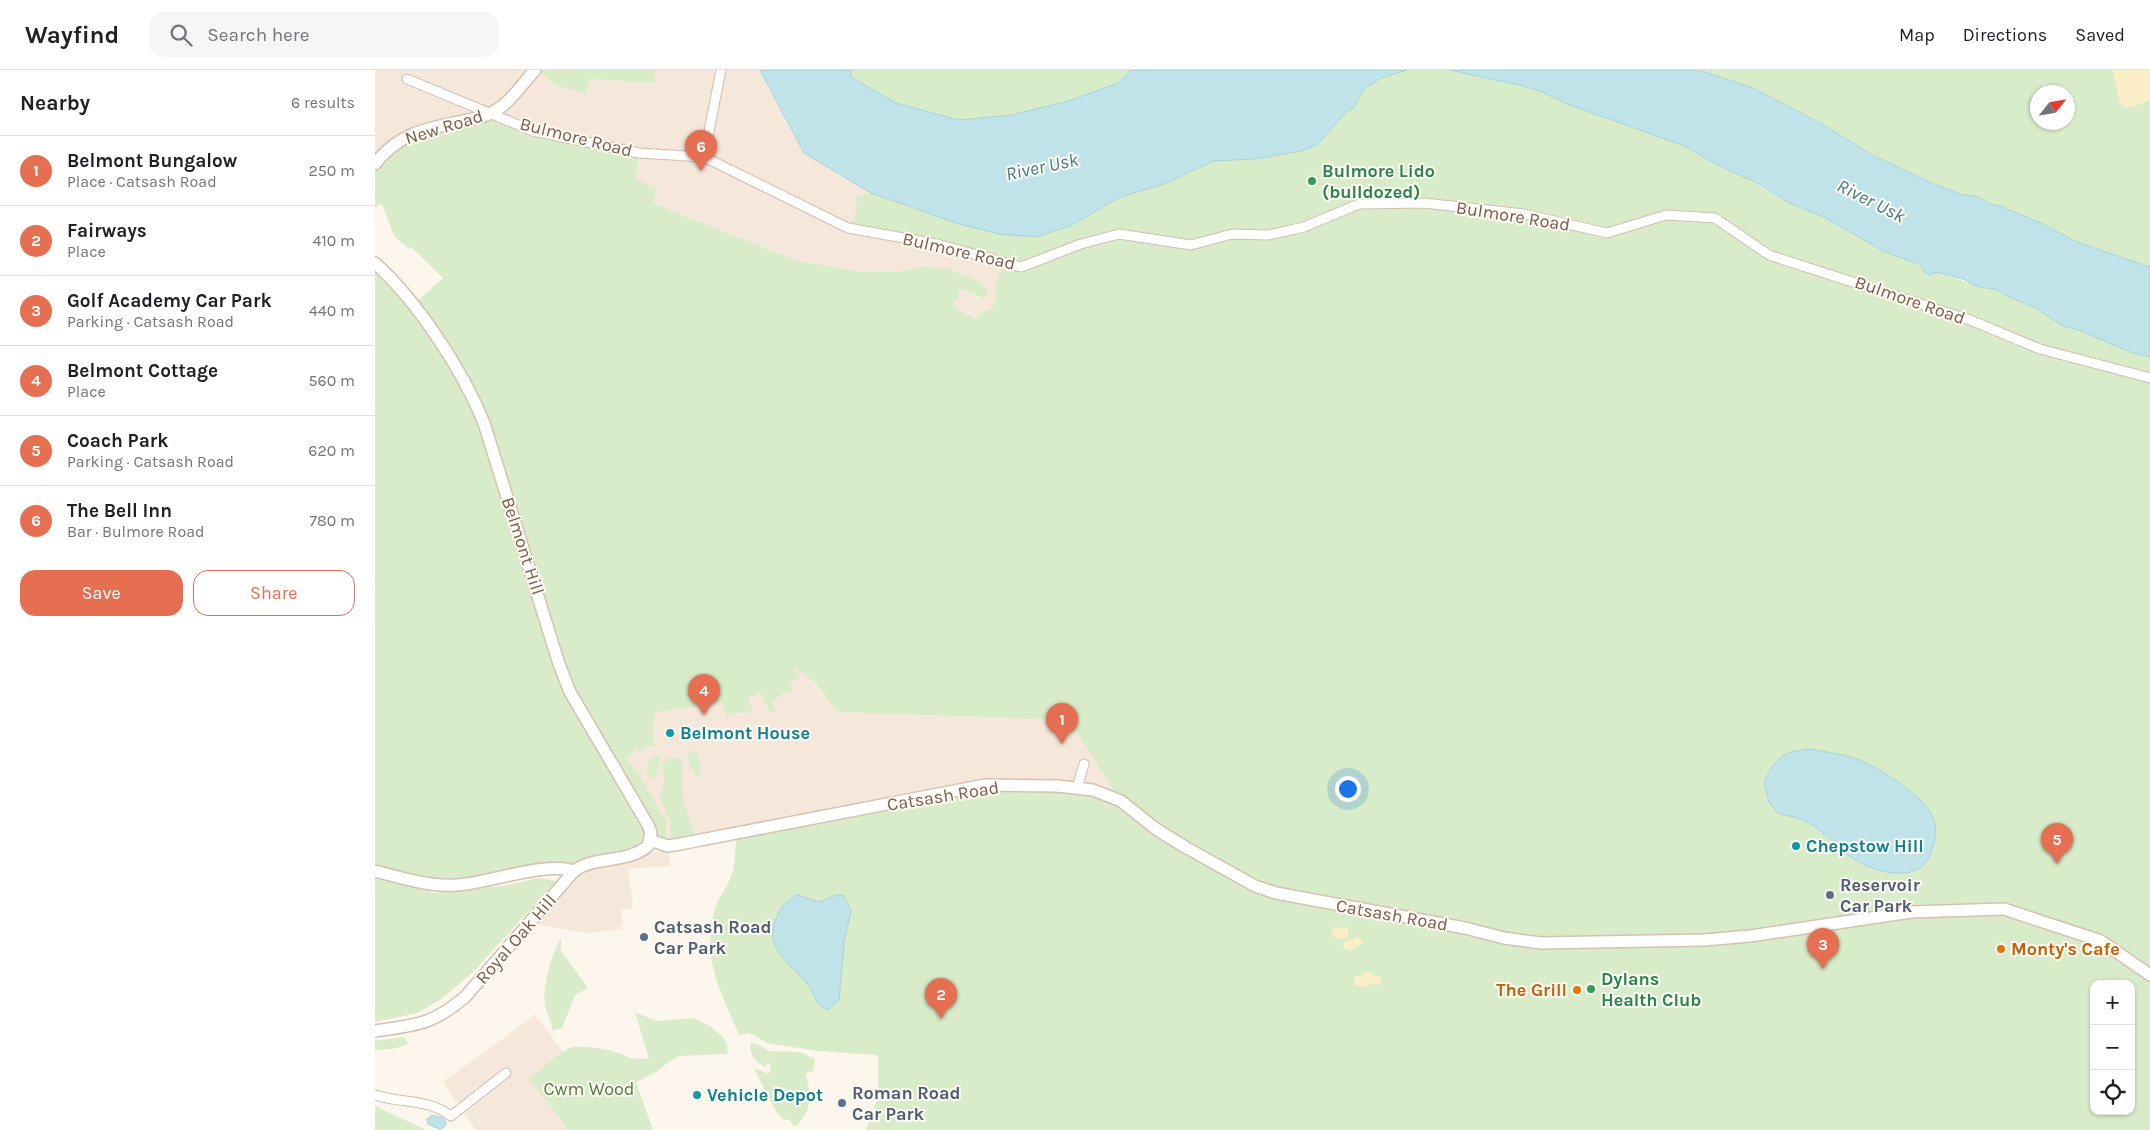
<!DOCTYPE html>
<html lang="en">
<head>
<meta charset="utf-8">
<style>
	:root { --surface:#fff; --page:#f6f6f6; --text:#202124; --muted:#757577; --line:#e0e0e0; --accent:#e76f51 }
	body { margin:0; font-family:Karla,sans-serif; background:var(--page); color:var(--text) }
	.controls { position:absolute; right:15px; bottom:15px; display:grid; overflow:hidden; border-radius:10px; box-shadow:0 1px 4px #0004 }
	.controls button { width:45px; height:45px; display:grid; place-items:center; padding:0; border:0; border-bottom:1px solid var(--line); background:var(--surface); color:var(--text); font:25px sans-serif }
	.compass { position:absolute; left:1655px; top:15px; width:45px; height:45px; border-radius:50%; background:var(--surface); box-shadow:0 1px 4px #0004; rotate:59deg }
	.you { position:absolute; left:972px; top:718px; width:18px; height:18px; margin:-12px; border:4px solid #fff; border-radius:50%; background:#1a73e8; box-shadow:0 0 0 8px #1a73e833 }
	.badge { display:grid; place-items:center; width:32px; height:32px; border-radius:50%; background:var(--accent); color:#fff; font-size:16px; font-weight:700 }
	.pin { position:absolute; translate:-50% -41px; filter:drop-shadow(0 1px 2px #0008) }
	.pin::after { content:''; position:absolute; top:26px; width:18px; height:15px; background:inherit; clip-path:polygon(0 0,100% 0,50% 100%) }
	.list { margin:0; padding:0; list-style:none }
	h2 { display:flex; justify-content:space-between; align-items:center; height:65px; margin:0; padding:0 20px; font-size:21px }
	h2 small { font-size:16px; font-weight:400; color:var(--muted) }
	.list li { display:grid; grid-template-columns:32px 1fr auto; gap:15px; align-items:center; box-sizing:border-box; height:70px; padding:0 20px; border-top:1px solid var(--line) }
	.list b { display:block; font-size:19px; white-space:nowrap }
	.list p { margin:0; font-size:16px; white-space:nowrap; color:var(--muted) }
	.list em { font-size:16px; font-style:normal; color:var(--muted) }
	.actions { display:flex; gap:10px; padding:15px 20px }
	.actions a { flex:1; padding:11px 0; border:1px solid var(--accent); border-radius:15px; text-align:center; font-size:18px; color:var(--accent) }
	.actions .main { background:var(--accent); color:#fff }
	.icon { flex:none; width:28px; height:28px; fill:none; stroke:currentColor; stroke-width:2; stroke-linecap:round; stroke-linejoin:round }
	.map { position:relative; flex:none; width:1775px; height:1060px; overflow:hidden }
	header { display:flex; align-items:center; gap:30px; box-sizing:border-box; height:70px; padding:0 25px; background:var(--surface); border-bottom:1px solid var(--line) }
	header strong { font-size:24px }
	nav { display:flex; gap:28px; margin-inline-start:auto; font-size:18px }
	.search { width:350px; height:45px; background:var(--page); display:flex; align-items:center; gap:12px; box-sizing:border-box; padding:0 18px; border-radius:15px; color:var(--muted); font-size:19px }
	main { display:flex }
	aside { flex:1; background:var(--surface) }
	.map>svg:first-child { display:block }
	.residential { fill:#f5e8da }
	.green { fill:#d8ecc9; fill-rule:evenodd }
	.sand { fill:#fcefc7 }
	.water { fill:#bfe3e8; stroke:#a5d3da }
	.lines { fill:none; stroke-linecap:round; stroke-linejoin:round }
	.street-casing { stroke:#d1beb0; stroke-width:11 }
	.secondary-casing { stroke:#d6c0b0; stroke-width:14 }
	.street { stroke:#fff; stroke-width:9 }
	.secondary { stroke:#fff; stroke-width:11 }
	.leisure-dot { fill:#2e9e5b; stroke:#fffaf3; stroke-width:2 }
	.culture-dot { fill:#0f9aa8; stroke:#fffaf3; stroke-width:2 }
	.service-dot { fill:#5c6f8a; stroke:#fffaf3; stroke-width:2 }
	.food-dot { fill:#e8710a; stroke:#fffaf3; stroke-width:2 }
	.labels { text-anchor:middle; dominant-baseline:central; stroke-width:4; stroke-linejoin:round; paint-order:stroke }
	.street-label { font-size:18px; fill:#7a5c4d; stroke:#fffaf3 }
	.leisure-label { font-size:18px; font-weight:bold; fill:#27864d; stroke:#fffaf3; text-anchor:start }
	.culture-label { font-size:18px; font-weight:bold; fill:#0d838f; stroke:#fffaf3; text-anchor:start }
	.service-label { font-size:18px; font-weight:bold; fill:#4e5e75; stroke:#fffaf3; text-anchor:start }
	.food-label { font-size:18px; font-weight:bold; fill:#c56008; stroke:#fffaf3; text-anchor:start }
	.park-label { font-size:18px; fill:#537a41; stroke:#fffaf3 }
	.water-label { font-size:19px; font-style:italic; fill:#437c86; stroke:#fffaf3 }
</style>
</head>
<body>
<header>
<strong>Wayfind</strong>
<div class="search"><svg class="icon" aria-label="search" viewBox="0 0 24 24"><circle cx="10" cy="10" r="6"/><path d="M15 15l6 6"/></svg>Search here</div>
<nav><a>Map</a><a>Directions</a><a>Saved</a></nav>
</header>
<main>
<aside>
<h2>Nearby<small>6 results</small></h2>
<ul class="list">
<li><span class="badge">1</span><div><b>Belmont Bungalow</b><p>Place · Catsash Road</p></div><em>250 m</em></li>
<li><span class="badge">2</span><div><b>Fairways</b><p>Place</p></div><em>410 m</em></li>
<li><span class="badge">3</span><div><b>Golf Academy Car Park</b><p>Parking · Catsash Road</p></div><em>440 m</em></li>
<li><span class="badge">4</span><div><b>Belmont Cottage</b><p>Place</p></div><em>560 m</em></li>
<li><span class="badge">5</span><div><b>Coach Park</b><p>Parking · Catsash Road</p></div><em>620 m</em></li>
<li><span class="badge">6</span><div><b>The Bell Inn</b><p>Bar · Bulmore Road</p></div><em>780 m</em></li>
</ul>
<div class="actions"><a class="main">Save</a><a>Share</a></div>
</aside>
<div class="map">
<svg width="1775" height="1060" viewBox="0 0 1775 1060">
	<rect width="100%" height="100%" fill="#fdf6ec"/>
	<!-- residential -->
	<g class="residential">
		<polygon points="0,0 163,0 211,24 215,9 279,13 280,0 385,0 429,83 631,192 620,216 622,229 615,240 601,249 595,243 586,242 580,237 583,222 587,219 593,221 602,228 610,229 547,196 528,201 486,202 420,190 278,133 261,109 264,84 0,94"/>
		<polygon points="409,577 462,642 694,650 746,731 296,772 282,764 273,746 218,654"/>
		<polygon points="294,779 295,796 253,799 258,838 246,840 248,854 245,854 246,859 212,863 159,854 207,800"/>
		<polygon points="160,945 189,983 154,1009 192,1058 189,1060 101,1060 68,1012"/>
	</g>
	<!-- green -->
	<g class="green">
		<polygon points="163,0 280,0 280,13 215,9 211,24 179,14"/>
		<polygon points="476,0 756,0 744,13 690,32 636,45 584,50 521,33 476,7"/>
		<path d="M1032,0H1075L1148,16L1167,22L1192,34L1274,62L1307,75L1339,93L1367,105L1414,133L1449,147L1510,182L1601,216L1622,220L1634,227L1659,237L1688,256L1701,259L1758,283L1775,287V1060H491L503,1026V987L501,985L442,981L392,973L376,963L364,965C345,919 325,887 341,836C344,827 351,818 355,809C360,798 360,784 361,772L363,767L610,715L682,716L745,730L694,650L462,642C455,633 434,602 423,601L422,596L419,600L426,605L415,613L419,618L411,623L409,621L406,623L407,625L397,632L401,640L396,644L385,622L373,629L378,642C368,645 363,639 352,647L347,633L279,642V654H277L279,676H273L265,682L261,679L251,690L259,696L291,751V769L282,764L184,594L271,762C270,767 270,770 268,774C257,787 206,795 188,795L83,811L57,810L0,795V193L38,235L68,208L36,177L34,179L19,166L7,134L0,138V94L28,67L117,43L158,61L264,83L261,109L282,119L278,133L420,190L486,202L528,201L547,196L574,199L602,211L613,220L610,229C601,228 596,222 587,219L583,222L584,228L580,232V237C587,243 594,243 601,249L609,240H615L622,229L620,216L630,192L473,158L481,144L482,126L496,123L584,154L624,164L661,167L695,156L745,127L792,113L838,91L880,89L926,81L942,75L971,42L979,38L988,20L1006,8ZM1719,914H1756V1041H1719Z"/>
		<path d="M1323,0H1738L1745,33L1752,38L1775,30V197L1702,172L1666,153L1625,136L1615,134L1603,127L1585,124L1559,114L1499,86L1447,54L1376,17ZM1662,22H1692V52H1662Z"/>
		<polygon points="319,679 325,692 324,710 313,692 313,684"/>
		<path d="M282,684L285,686C286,695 282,705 275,710C269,701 271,689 282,684Z"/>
		<path d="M294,688H303L308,693L307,725L319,765L317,768L296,772L295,750L285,730C285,724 288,720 289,714C291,704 282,697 294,688Z"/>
		<polygon points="0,806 59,823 127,816 163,808 181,811 99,901 65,930 42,943 0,952"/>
		<path d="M186,868V881L213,918L200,925L187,958L177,961C179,952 171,945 170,935C167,918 177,882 186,868Z"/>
		<path d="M260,942L281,951L319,948L335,956L348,967L352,975L353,984L304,986L296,990L283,1001L261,1012L278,1060H189L192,1058L154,1009C164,1002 184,982 194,978C205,974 246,980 254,988L274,989Z"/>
		<polygon points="29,967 33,974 18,979 0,980 0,971"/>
		<path d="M375,973H380L394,981L425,982L440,989L438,1001L431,1004C431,1011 435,1017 435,1024C435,1037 430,1049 420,1057L414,1050L407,1049L399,1038L379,998L394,1004L396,994L392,993L391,997C379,991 376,987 375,973Z"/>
		<polygon points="0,1036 51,1060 0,1060"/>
	</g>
	<!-- sand -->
	<g class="sand">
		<polygon points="1738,0 1775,0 1775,30 1752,38 1745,33"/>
		<polygon points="959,856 965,859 970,856 973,858 973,867 962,870 956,861"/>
		<polygon points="984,867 988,874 981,876 977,880 969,879 968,873"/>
		<polygon points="994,902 999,906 1006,907 1006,914 999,915 995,912 990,917 980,915 979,909 981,906 988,906 989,903"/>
	</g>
	<!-- water -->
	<g class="water">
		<polygon points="385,0 476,0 476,7 521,33 584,50 636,45 690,32 744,13 756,0 1032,0 1006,8 988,20 979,38 971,42 942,75 926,81 880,89 838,91 792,113 745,127 695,156 661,167 624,164 584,154 496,123 429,83"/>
		<polygon points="1075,0 1323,0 1376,17 1447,54 1499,86 1559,114 1585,124 1603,127 1615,134 1625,136 1666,153 1702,172 1775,197 1775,287 1758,283 1701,259 1688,256 1659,237 1634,227 1622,220 1601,216 1588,209 1561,202 1555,205 1550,203 1546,195 1510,182 1449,147 1414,133 1386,115 1339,93 1307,75 1192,34 1167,22 1148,16"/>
		<path d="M1436,679C1452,682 1469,684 1484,690C1505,698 1552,728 1559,750C1562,760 1561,767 1558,776C1554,789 1549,799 1535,802C1511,807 1485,795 1468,781C1458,773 1450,763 1439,756C1428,749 1417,746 1404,744L1394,732L1389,712C1402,686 1407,682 1436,679Z"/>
		<path d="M422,825L444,832L461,825H468L476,841L469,873L464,930L453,940C441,936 439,922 432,913C413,892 386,876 403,844C407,836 414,828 422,825Z"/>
		<polygon points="58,1045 69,1049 71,1054 68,1058 64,1059 53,1054 52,1049"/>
	</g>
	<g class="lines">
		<!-- street casing -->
		<g class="street-casing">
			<g id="street">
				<polyline points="32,9 158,61 264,83 329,87 473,158 562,174 646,197 706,174 744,164 816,175 857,164 893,165 929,157 984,134 1049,133 1149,144 1232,163 1291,145 1340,148 1394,185 1595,250 1665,279 1775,308"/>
				<polyline points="329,87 346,0"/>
				<polyline points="702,718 709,694"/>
				<path d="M0,1025C27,1034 52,1028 76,1046L131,1003"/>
			</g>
		</g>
		<!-- secondary casing -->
		<g class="secondary-casing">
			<g id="secondary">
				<path d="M0,94C22,65 48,59 83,52C94,50 106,48 116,43C134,35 147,14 160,0"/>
				<path d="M0,193C43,232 87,299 109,353L184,594L195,622L273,755L276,763L273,776C251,794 221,785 199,801L90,927C57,955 41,955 0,961"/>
				<polyline points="275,770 293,776 305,774 610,715 682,716 718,720 746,731 781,759 810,777 880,816 901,823 1090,858 1129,868 1166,873 1329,870 1375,866 1536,842 1629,839 1726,871 1775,905"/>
				<path d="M0,801C27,808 55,817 82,815C113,813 173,791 199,801"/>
			</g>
		</g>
		<!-- street -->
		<use href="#street" class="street"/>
		<!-- secondary -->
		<use href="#secondary" class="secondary"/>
	</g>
	<!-- markers -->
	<g class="leisure-dot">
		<circle cx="937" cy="111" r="5"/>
		<circle cx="1216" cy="919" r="5"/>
	</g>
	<g class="culture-dot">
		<circle cx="295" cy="663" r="5"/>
		<circle cx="1421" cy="776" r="5"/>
		<circle cx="322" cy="1025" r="5"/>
	</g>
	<g class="service-dot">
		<circle cx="1455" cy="825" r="5"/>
		<circle cx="269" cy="867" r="5"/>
		<circle cx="467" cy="1033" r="5"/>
	</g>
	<g class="food-dot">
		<circle cx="1626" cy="879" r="5"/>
		<circle cx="1202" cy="920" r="5"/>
	</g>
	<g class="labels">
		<!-- street labels -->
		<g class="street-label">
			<text transform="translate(69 57) rotate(-17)">New Road</text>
			<text transform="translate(201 67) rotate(14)">Bulmore Road</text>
			<text transform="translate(1138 146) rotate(9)">Bulmore Road</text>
			<text transform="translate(584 181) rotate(13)">Bulmore Road</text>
			<text transform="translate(1535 230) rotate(19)">Bulmore Road</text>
			<text transform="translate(148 476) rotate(72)">Belmont Hill</text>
			<text transform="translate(568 726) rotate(-9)">Catsash Road</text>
			<text transform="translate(1017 845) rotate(10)">Catsash Road</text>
			<text transform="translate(141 869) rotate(-49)">Royal Oak Hill</text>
		</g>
		<!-- leisure labels -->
		<g class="leisure-label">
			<text x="947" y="101">Bulmore Lido<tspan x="947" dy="21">(bulldozed)</tspan></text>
			<text x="1226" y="909">Dylans<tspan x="1226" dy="21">Health Club</tspan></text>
		</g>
		<!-- culture labels -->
		<g class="culture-label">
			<text x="305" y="663">Belmont House</text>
			<text x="1431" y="776">Chepstow Hill</text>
			<text x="332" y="1025">Vehicle Depot</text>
		</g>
		<!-- service labels -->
		<g class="service-label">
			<text x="1465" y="815">Reservoir<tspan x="1465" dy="21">Car Park</tspan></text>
			<text x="279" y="857">Catsash Road<tspan x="279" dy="21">Car Park</tspan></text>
			<text x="477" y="1023">Roman Road<tspan x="477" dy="21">Car Park</tspan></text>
		</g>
		<!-- food labels -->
		<g class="food-label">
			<text x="1636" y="879">Monty's Cafe</text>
			<text x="1192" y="920" text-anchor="end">The Grill</text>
		</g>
		<!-- park labels -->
		<g class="park-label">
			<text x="214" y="1019">Cwm Wood</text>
		</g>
		<!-- water labels -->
		<g class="water-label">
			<text transform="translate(667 97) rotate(-12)">River Usk</text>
			<text transform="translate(1496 131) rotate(27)">River Usk</text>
		</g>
	</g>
</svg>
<div class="controls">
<button>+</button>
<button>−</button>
<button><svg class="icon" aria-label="locate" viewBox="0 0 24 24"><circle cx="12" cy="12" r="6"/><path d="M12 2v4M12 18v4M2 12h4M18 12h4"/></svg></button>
</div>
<svg class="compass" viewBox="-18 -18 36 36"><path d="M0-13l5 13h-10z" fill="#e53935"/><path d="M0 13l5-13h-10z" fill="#757577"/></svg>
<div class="you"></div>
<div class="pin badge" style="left:687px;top:674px">1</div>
<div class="pin badge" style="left:566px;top:949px">2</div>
<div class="pin badge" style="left:1448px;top:899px">3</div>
<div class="pin badge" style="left:329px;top:645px">4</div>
<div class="pin badge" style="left:1682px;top:794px">5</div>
<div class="pin badge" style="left:326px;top:101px">6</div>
</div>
</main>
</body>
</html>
